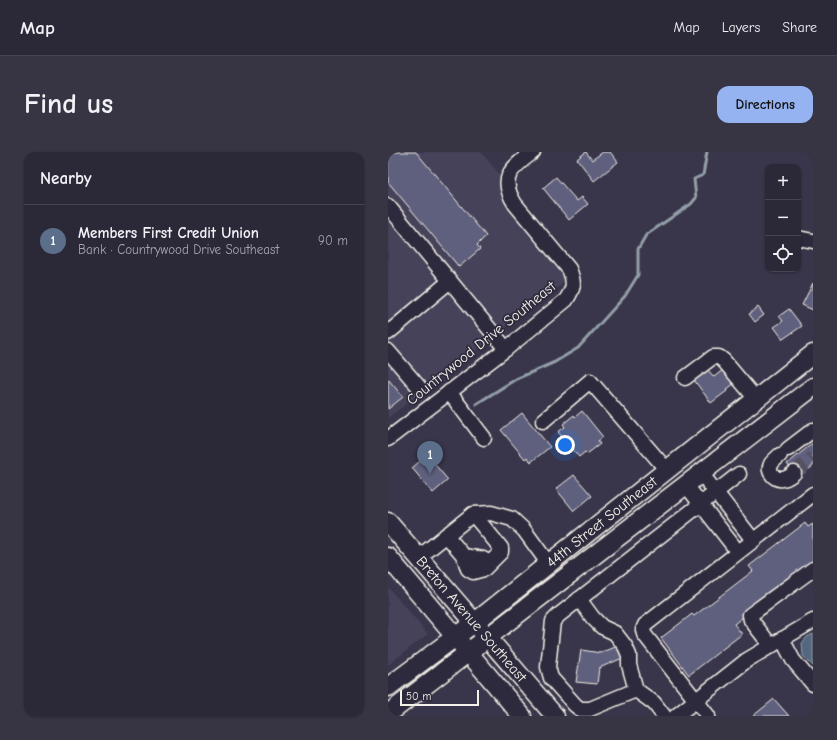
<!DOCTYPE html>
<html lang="en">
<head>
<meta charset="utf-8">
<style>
	:root { --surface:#2b2838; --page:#373443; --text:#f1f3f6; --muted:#a6a6ae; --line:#474453; --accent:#95b2f1 }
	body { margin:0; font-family:"Comic Neue",sans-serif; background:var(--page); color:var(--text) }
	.controls { position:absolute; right:12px; top:12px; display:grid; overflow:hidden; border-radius:8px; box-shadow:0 1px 3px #0004 }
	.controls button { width:36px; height:36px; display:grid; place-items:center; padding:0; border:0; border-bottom:1px solid var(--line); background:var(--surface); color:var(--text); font:20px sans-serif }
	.scale { position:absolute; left:12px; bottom:10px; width:79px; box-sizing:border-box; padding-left:4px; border:2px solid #f4f1e8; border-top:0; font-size:11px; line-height:14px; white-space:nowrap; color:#f4f1e8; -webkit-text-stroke:3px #2f2a3d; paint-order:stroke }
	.you { position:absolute; left:177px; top:293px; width:14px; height:14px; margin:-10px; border:3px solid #fff; border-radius:50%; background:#1a73e8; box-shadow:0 0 0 6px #1a73e833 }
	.badge { display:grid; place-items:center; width:26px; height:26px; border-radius:50%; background:var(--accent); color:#fff; font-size:13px; font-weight:700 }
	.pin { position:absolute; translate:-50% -33px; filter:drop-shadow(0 1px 2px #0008) }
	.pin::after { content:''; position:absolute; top:21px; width:14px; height:12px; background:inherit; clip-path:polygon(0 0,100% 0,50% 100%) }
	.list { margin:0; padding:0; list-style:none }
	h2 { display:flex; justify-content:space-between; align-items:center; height:52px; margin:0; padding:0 16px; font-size:17px }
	h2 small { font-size:13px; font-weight:400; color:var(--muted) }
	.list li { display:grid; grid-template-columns:26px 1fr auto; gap:12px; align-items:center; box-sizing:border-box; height:72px; padding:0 16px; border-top:1px solid var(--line) }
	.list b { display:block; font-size:15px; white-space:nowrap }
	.list p { margin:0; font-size:13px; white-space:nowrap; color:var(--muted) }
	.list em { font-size:13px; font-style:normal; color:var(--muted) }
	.icon { flex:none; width:22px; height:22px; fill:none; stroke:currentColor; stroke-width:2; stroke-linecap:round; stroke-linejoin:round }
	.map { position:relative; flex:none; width:425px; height:564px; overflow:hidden; border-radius:12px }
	header { display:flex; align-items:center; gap:24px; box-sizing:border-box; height:56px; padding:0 20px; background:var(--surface); border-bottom:1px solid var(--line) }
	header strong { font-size:19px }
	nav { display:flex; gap:22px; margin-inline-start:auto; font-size:14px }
	.intro { display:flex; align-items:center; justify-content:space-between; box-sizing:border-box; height:96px; padding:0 24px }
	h1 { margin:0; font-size:28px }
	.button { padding:10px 18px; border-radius:12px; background:var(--accent); color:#111; font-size:14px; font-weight:700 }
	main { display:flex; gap:24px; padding:0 24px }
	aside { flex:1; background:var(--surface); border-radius:12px; box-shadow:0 1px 3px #0004 }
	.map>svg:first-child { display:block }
	.built { fill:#44425a }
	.water { fill:#53687e; stroke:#939fa8 }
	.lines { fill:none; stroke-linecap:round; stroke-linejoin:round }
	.stream { stroke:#939fa8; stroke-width:3 }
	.building { fill:#5f607e; stroke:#f4f1e8 }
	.minor-tunnel { stroke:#555162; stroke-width:14; stroke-dasharray:14 7; stroke-linecap:butt }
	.minor-casing { stroke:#f4f1e8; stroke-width:17 }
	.major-casing { stroke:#f4f1e8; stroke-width:21 }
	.minor { stroke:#2f2a3d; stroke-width:14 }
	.major { stroke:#2f2a3d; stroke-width:18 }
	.labels { text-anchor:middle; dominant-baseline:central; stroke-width:3.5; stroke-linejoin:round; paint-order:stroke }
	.street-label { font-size:15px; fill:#f4f1e8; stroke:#2f2a3d }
</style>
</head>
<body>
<header>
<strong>Map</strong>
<nav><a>Map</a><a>Layers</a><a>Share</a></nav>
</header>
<div class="intro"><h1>Find us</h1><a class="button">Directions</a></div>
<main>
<aside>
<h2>Nearby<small></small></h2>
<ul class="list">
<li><span class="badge" style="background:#5c6f8a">1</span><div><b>Members First Credit Union</b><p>Bank · Countrywood Drive Southeast</p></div><em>90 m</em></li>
</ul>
</aside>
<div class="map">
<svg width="425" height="564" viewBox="0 0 425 564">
	<rect width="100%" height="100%" fill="#39354a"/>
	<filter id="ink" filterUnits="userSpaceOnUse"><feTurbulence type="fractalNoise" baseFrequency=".025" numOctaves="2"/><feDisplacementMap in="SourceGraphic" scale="8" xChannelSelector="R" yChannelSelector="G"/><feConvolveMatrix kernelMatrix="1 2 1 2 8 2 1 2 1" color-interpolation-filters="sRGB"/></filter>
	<g filter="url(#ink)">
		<!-- built -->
		<g class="built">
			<polygon points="0,0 93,0 170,91 191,119 0,266"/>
			<polygon points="0,435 40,482 0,513"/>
		</g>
		<!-- water -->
		<polygon class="water" points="425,482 425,514 415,504 414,491 419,485"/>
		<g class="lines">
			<!-- stream -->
			<polyline class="stream" points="88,252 128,227 167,210 190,196 237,144 250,123 250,97 258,83 303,52 308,46 306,27 315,23 319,0"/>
		</g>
		<!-- building -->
		<g class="building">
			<polygon points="0,0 28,0 98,84 89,93 92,97 71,115 0,30"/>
			<polygon points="198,0 204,8 215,0 222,0 230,10 206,29 189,7"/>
			<polygon points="168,25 189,49 194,45 200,52 181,68 155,36"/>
			<polygon points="425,131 425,158 414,153"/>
			<polygon points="370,155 376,163 367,170 361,162"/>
			<polygon points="401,157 414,174 395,187 386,175 395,169 391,164"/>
			<polygon points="336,217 347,231 338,238 339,239 323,251 306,228 320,218 326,225"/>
			<polygon points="0,227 15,245 0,257"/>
			<polygon points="194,259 215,285 210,289 212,292 199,302 197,300 191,305 170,280 177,275 175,272 186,263 187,265"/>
			<polygon points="134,261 162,295 143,310 139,305 137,307 113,278"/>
			<polygon points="425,291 425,314 410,326 399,312"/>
			<polygon points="39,303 60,328 45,341 24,316"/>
			<polygon points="186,323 204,344 186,359 168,337"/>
			<polygon points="417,371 420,375 425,372 425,411 346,472 354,482 301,523 273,486 304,462 306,464 365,419 361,414"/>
			<polygon points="232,493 237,505 211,516 209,532 188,530 193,498 213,501"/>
			<polygon points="386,547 401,564 365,564"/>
		</g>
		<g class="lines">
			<!-- minor-tunnel -->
			<polyline class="minor-tunnel" points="406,321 425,306"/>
			<!-- minor casing -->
			<g class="minor-casing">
				<g id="minor">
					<polyline points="0,54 62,129 0,181"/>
					<polyline points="410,86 425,89"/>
					<polyline points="62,129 118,197"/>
					<polyline points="0,199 31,235"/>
					<polyline points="297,226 325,205 331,205 336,209 368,247"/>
					<polyline points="61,240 96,286"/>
					<polyline points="155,269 202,229 278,317"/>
					<path d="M0,287L118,197L178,148C186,136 187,131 181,117L127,52C110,25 124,16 145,0"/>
					<polyline points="400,297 425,278"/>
					<path d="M392,303C389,306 385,309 383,312C379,320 387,328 394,327C399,327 402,324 406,321"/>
					<polyline points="313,321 365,388"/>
					<polyline points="298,333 350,400"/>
					<polyline points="58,383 76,404 80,417 85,420 96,417 113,400 113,396 85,362"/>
					<polyline points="76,404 95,407 101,411"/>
					<polyline points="30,406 85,362 103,361 124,367 136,378 160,411"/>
					<polyline points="191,447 205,466 214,475 227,481 237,494 241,503 241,513 248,538"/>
					<polyline points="394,487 405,508 425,532"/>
					<polyline points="383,494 363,468 362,463 425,417"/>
					<polyline points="276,564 266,551 248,538 202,557 192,557 187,553 163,526 160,515 165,469 171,463 351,322"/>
					<polyline points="288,564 359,508 425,469"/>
					<polyline points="320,564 256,482 255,478 257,473 425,342"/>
				</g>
			</g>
			<!-- major casing -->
			<g class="major-casing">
				<g id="major">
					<path id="s1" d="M0,370L167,564"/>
					<polyline points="0,405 134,564"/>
					<path id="s2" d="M0,535L86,471L425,202"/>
					<polyline points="0,562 425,235"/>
				</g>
			</g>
			<!-- minor -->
			<use href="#minor" class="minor"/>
			<!-- major -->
			<use href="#major" class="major"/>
		</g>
	</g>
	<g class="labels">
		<!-- street labels -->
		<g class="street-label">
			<text transform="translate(93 191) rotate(-39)">Countrywood Drive Southeast</text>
			<text stroke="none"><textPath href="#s2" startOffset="270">44th Street Southeast</textPath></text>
			<text stroke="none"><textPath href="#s1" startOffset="128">Breton Avenue Southeast</textPath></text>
		</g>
	</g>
</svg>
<div class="controls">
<button>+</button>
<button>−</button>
<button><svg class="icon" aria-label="locate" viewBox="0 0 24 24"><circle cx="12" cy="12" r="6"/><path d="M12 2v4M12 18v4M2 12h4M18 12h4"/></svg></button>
</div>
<div class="scale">50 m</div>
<div class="you"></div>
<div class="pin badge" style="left:42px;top:322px;background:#5c6f8a">1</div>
</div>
</main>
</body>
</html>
